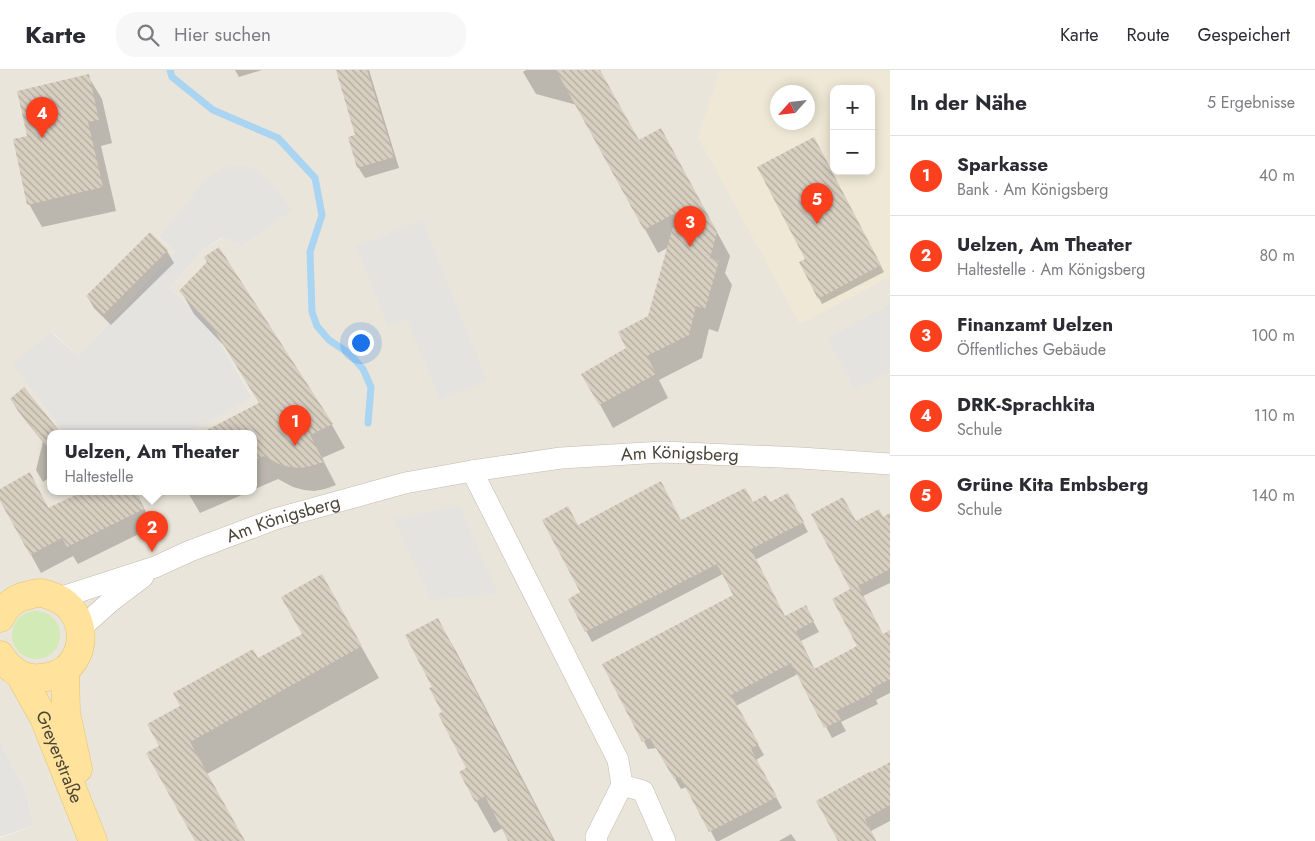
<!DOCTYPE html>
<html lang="de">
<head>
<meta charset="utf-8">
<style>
	:root { --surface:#fff; --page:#f7f7f7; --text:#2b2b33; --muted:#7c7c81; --line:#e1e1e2; --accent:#fc3f1d }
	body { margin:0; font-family:Jost,sans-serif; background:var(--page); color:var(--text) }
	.controls { position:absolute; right:15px; top:15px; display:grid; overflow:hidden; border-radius:10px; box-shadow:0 2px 12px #0003 }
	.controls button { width:45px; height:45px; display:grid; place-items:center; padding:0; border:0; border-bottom:1px solid var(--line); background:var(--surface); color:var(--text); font:25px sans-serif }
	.compass { position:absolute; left:770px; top:15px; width:45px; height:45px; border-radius:50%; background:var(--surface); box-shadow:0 2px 12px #0003; rotate:243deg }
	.you { position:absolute; left:360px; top:272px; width:18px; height:18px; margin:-12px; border:4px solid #fff; border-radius:50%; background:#1a73e8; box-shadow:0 0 0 8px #1a73e833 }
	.badge { display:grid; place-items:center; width:32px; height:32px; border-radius:50%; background:var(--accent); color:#fff; font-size:16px; font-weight:700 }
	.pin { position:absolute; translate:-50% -41px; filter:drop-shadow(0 1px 2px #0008) }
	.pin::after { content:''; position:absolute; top:26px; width:18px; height:15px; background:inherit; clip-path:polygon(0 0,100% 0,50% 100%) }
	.popup { position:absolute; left:47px; top:360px; width:210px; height:65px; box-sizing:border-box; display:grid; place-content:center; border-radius:10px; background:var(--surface); filter:drop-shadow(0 1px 4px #0005); font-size:16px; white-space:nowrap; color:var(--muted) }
	.popup b { font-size:19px; color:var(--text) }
	.popup::after { content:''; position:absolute; left:50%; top:100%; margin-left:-10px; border:10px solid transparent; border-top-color:var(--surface) }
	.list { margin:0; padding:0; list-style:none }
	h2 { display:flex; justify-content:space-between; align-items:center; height:65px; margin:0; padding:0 20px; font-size:21px }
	h2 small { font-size:16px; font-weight:400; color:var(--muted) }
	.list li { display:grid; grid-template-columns:32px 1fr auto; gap:15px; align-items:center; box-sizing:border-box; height:80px; padding:0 20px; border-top:1px solid var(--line) }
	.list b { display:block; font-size:19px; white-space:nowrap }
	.list p { margin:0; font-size:16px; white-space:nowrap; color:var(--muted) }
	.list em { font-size:16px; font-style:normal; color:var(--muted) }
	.icon { flex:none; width:28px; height:28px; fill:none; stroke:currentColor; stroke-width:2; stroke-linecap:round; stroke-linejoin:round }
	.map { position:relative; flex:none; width:890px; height:771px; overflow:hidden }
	header { display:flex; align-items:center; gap:30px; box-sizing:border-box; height:70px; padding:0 25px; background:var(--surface); border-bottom:1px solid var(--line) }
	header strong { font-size:24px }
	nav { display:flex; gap:28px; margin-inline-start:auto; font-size:18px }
	.search { width:350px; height:45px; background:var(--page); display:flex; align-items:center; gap:12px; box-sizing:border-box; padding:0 18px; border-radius:20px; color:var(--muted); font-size:19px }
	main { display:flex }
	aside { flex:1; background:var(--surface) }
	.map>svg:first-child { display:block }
	.residential { fill:#eae5da; fill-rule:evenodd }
	.education { fill:#efe8d6; fill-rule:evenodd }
	.green { fill:#d2eab5 }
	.parking { fill:#e5e3e0 }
	.shadow { fill:#0003 }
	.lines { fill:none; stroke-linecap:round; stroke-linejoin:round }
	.stream { stroke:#a9d4f2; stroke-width:7 }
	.building { fill:url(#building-back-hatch) }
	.street-casing { stroke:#c2bbae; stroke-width:22 }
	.primary-casing { stroke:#e6c16a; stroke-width:29 }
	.street { stroke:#fff; stroke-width:21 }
	.primary { stroke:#ffe39c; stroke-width:28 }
	.labels { text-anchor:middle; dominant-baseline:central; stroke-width:4.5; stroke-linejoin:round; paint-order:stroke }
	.street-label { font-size:18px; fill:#4b4439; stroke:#fff }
</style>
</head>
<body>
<header>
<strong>Karte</strong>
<div class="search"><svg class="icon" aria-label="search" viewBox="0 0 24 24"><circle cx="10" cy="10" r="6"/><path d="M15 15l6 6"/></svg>Hier suchen</div>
<nav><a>Karte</a><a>Route</a><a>Gespeichert</a></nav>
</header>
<main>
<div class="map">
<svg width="890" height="771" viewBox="0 0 890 771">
	<defs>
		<pattern id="building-back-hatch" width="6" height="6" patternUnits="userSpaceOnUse" patternTransform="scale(1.25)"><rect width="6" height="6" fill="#d8cfc1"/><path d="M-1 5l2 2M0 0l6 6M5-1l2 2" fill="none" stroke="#b1aa9e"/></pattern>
	</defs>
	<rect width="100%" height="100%" fill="#f6f3ec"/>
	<!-- residential -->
	<path class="residential" d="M0,0H890V771H0V768L34,756L26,721L0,671ZM834,19H871V101H834ZM778,22H808V52H778ZM291,140L243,176L223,167L201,182L170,218L210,255L252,326L189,363H253V421H51V363H64L13,294L52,262L78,286L175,181L159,167Z"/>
	<!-- education -->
	<path class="education" d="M720,0H890V207L800,254L698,67ZM834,19H871V101H834ZM778,22H808V52H778Z"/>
	<!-- green -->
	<circle class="green" cx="36" cy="565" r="24"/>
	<!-- parking -->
	<g class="parking">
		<polygon points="247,96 266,106 292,140 243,176 222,167 201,182 170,218 210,255 252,327 189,363 64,363 12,294 51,262 78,286 175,181 159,167 206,109 225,97"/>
		<polygon points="422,150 487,311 440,330 407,249 388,256 356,176"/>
		<polygon points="890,235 890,302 855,320 827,268"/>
		<polygon points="459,435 498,524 431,530 394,449"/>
		<polygon points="0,671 26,721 34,756 0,767"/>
	</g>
	<!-- shadow -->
	<g class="shadow">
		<polygon points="235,0 262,0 239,7"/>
		<polygon points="337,0 369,0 399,98 365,108 358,97 357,65"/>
		<polygon points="526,0 599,0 639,72 674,83 730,186 725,203 732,215 718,262 709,259 702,288 659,310 668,328 613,358 583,304 628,278 649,247 669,177 658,183 577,35 536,24 523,2"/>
		<polygon points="88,6 102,29 112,73 101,76 116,141 42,157 29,134 29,67"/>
		<polygon points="817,74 884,202 822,234 801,193 807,190"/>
		<polygon points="150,164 167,181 174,193 111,255 94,238 87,226"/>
		<polygon points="219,179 332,355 345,378 322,388 336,415 325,419 314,421 304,420 293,417 278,409 253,420 253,363 204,363 261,334 227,279 194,244 181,221"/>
		<polygon points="23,318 59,363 51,363 51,406 43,412 36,400 43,372 18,341 11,329"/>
		<polygon points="0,420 39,421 49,439 87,421 136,421 153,457 78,494 73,486 41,503 0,428"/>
		<polygon points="187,421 251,421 200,443"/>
		<polygon points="753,434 794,435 808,462 755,490 785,547 811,547 819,562 801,571 815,600 859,577 852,520 856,452 883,449 890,445 890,513 863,526 883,565 890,562 890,623 876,630 878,634 841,652 846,661 832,668 798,604 736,636 764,685 756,690 782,738 719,771 716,771 687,717 681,719 657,678 648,679 642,668 734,526 723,504 592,572 569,529 582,523 578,456 681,452"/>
		<polygon points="339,537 379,608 207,704 244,771 196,771 161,677 258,590 304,564"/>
		<polygon points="437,550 456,581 555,771 510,771 503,758 494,763 476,731 468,698 433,618"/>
		<polygon points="890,694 890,751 871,761 876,771 839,771 871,704"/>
		<polygon points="791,764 796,771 779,771"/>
	</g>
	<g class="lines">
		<!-- stream -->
		<polyline class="stream" points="170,0 172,7 213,40 278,68 315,108 322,145 310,182 312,242 317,256 329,270 350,284 363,299 371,317 368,353"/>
	</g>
	<!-- building -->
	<g class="building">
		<polygon points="336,0 367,0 394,87 357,98 348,67 355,65"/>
		<polygon points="556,0 600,0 639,70 661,58 717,162 710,188 719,191 705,239 696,236 689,265 647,286 656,304 599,335 581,304 626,278 618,262 648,246 677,142 644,160"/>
		<polygon points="89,4 99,50 88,52 103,117 27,135 13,69 27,66 17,21"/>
		<polygon points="814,67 881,195 818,229 799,192 805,189 757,97"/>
		<polygon points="150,162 168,180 104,244 86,226"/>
		<polygon points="219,177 333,354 310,365 324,392 311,396 301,398 290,397 279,394 264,386 253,391 253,363 201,363 259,333 212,256 179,221 207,192 204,187"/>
		<polygon points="24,317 61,363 51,363 51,382 10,329"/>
		<polygon points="30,402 48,438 84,421 136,421 144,439 67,477 62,468 30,485 0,431 0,419"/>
		<polygon points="661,411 681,450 745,418 753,432 766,425 770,432 788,423 804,452 751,479 785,546 806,535 814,551 796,561 814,599 857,576 832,529 850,519 811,444 843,427 856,451 879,439 883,447 890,443 890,499 858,516 883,564 890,560 890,609 871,619 873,623 836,641 841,650 824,658 791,593 731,625 759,674 751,679 777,727 709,762 680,707 674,709 650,668 642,672 602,594 733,525 717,494 585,562 568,529 580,522 542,450 568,436 578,455"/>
		<polygon points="322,504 362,576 190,672 245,771 195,771 146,683 159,676 147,654 180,636 173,623 253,579 258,588 302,564 281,527"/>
		<polygon points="438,548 517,701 554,771 508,771 485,726 475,732 459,702 466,698 438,644 442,642 429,618 432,617 405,565"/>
		<polygon points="890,692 890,735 865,749 876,771 838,771 816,731 871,701 872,702"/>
	</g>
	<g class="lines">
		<!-- street casing -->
		<g class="street-casing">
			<g id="street">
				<polyline points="472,401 618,690 622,715 596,767 597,771"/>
				<path id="s1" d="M59,528L155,497L190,481L275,449L405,413L472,401L561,388L663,382L801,388L890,394"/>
				<polyline points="81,558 110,532 143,507"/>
				<polyline points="622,715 643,721 665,771"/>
			</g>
		</g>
		<!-- primary casing -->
		<g class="primary-casing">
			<g id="primary">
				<path d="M0,548C5,536 16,527 29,525C32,524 36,523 40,523C44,523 48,525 51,526C83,535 91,578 66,599C59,605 50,607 41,608C23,610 9,599 0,585"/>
				<polyline points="65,600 66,643 78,699"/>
				<path id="s2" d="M20,605L44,648L93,771"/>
			</g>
		</g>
		<!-- street -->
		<use href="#street" class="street"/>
		<!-- primary -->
		<use href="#primary" class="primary"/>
	</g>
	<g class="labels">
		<!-- street labels -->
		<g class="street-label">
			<text stroke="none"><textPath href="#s1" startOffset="642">Am Königsberg</textPath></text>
			<text stroke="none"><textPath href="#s1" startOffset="238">Am Königsberg</textPath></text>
			<text stroke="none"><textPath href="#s2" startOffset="91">Greyerstraße</textPath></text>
		</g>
	</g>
</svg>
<div class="controls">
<button>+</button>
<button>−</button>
</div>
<svg class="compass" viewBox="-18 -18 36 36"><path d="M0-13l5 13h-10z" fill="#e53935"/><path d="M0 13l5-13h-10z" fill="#7c7c81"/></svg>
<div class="you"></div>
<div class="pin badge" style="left:295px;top:376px">1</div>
<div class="pin badge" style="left:152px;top:482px">2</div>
<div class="popup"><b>Uelzen, Am Theater</b>Haltestelle</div>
<div class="pin badge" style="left:690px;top:177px">3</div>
<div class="pin badge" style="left:42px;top:68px">4</div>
<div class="pin badge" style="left:817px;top:154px">5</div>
</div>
<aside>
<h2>In der Nähe<small>5 Ergebnisse</small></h2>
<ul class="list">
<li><span class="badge">1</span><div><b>Sparkasse</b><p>Bank · Am Königsberg</p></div><em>40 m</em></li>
<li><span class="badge">2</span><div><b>Uelzen, Am Theater</b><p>Haltestelle · Am Königsberg</p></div><em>80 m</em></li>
<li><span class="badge">3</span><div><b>Finanzamt Uelzen</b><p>Öffentliches Gebäude</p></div><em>100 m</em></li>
<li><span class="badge">4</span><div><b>DRK-Sprachkita</b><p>Schule</p></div><em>110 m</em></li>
<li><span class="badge">5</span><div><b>Grüne Kita Embsberg</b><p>Schule</p></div><em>140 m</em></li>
</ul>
</aside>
</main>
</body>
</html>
